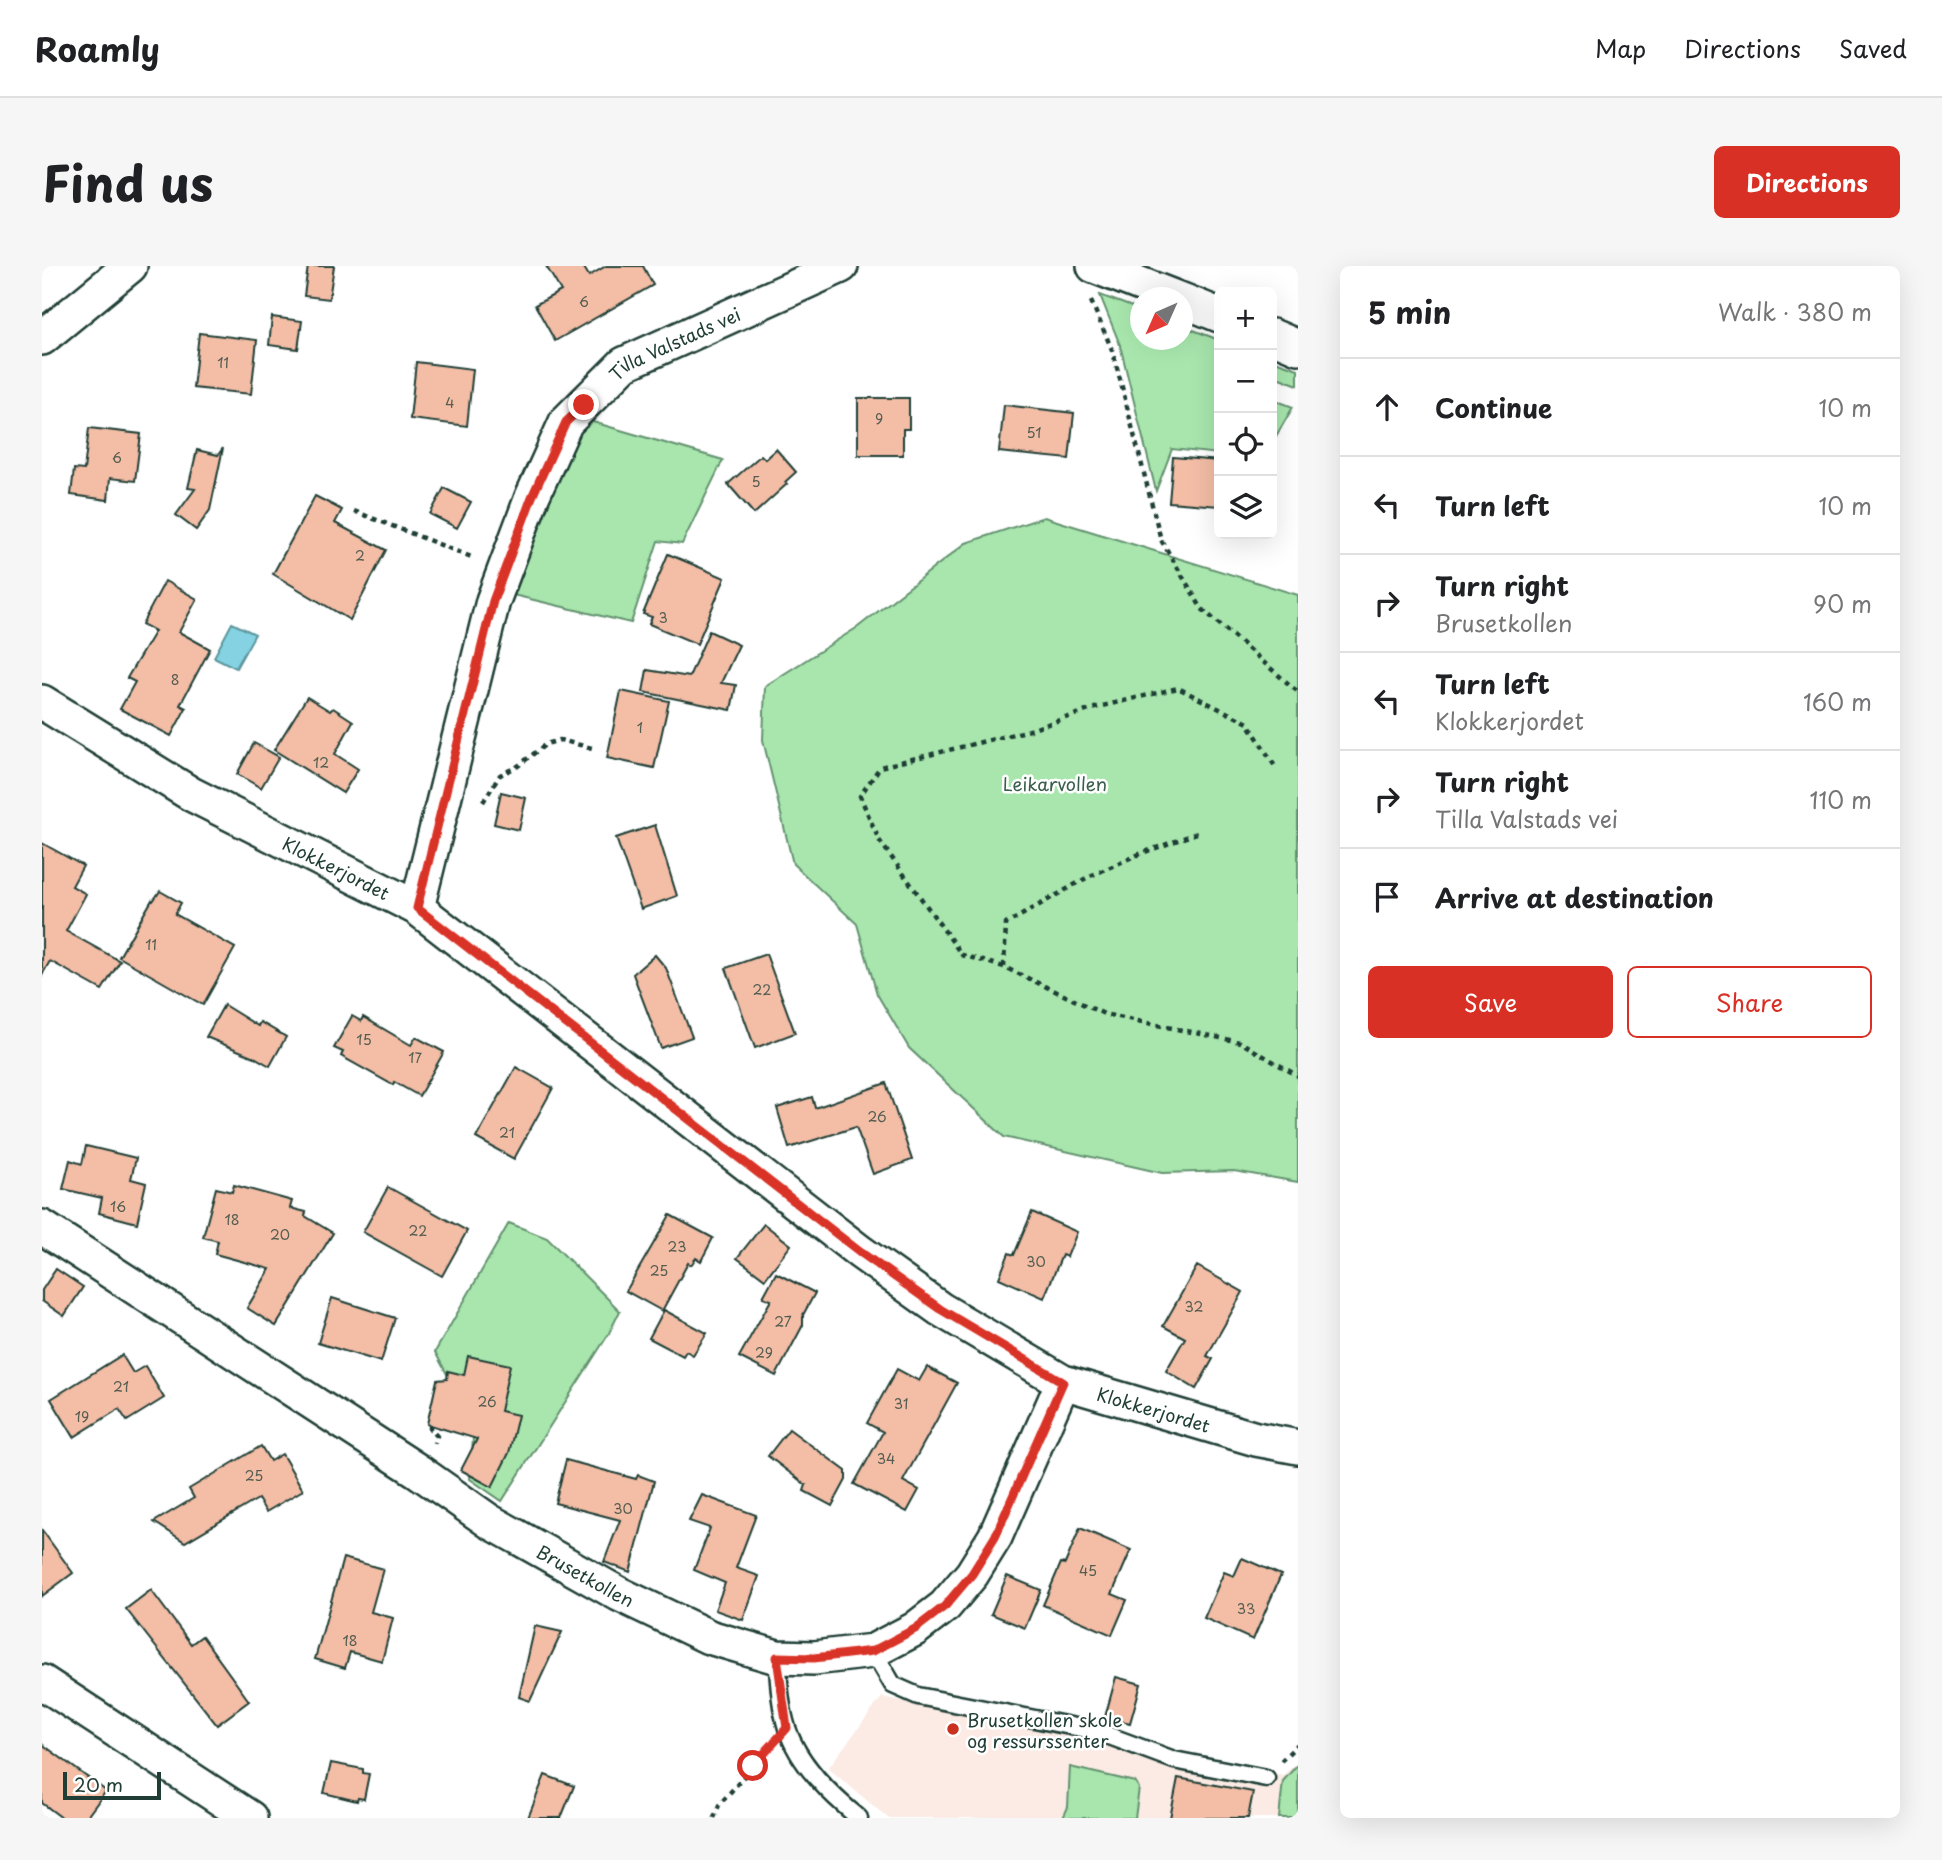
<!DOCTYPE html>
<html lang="en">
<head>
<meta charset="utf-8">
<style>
	:root { --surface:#fff; --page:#f6f6f6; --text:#202124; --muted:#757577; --line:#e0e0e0; --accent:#d93025 }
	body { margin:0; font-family:"Playpen Sans",sans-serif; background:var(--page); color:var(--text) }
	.controls { position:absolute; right:21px; top:21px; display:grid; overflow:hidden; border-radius:10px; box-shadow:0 7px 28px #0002 }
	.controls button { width:63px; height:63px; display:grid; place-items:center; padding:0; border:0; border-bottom:2px solid var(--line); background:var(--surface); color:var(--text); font:35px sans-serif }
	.compass { position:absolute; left:1088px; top:21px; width:63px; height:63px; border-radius:50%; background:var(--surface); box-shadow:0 7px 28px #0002; rotate:225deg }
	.scale { position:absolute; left:21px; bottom:18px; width:98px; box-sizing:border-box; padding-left:7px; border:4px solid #1f3d34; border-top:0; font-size:19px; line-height:24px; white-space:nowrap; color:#1f3d34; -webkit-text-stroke:5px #fff; paint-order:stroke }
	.stop { position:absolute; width:21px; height:21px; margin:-16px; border:5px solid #d93025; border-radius:50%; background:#fff }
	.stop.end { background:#d93025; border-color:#fff; box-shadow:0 2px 7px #0008 }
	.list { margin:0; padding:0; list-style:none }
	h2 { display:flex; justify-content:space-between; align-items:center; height:91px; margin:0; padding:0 28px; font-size:30px }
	h2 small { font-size:23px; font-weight:400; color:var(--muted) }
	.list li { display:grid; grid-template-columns:46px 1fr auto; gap:21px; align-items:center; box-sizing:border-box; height:98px; padding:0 28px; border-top:2px solid var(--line) }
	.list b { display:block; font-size:26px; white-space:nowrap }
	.list p { margin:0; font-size:23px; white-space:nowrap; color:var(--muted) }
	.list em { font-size:23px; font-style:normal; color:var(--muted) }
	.actions { display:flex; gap:14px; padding:21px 28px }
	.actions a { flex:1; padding:16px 0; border:2px solid var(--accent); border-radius:10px; text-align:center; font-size:24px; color:var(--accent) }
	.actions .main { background:var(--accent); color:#fff }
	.icon { flex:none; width:38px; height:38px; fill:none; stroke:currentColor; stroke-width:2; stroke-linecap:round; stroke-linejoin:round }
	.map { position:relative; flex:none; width:1256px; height:1552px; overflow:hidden; border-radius:10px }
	header { display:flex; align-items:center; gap:42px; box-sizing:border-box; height:98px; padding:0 35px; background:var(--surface); border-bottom:2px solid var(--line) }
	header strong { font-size:33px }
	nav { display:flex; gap:38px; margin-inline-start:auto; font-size:24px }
	.intro { display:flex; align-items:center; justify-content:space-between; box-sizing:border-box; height:168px; padding:0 42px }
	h1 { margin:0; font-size:49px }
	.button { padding:18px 32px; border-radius:10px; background:var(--accent); color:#fff; font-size:24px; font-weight:700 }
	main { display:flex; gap:42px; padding:0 42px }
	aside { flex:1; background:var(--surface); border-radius:10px; box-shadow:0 7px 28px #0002 }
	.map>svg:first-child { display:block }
	.built { fill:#fbebe4 }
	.green { fill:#a8e6ad; stroke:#649270; stroke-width:2 }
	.water { fill:#84d2e2; stroke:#5c969c; stroke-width:2 }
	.building { fill:#f3bda6; stroke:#1f3d34; stroke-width:2 }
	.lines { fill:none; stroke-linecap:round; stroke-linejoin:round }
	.service-casing { stroke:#1f3d34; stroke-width:21 }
	.minor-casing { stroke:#1f3d34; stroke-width:38 }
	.path { stroke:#1f3d34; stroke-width:4.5; stroke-dasharray:5 5; stroke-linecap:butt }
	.service { stroke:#fff; stroke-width:16 }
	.minor { stroke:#fff; stroke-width:33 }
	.route { stroke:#d93025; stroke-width:9 }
	.poi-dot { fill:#c8321e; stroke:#fff; stroke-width:2.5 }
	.labels { text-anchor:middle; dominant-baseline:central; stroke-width:5; stroke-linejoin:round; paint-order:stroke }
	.number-label { font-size:14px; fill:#545d50 }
	.street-label { font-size:18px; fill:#1f3d34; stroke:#fff }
	.park-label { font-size:18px; fill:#3a5f4c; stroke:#fff }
	.poi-label { font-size:18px; fill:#1f3d34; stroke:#fff; text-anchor:start }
</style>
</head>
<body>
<header>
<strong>Roamly</strong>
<nav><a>Map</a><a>Directions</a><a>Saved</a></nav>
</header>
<div class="intro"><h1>Find us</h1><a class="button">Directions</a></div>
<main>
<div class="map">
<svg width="1256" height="1552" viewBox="0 0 1256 1552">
	<rect width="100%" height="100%" fill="#fff"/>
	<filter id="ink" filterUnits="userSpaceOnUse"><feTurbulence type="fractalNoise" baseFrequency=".0143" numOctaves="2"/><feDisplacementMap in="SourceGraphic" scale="14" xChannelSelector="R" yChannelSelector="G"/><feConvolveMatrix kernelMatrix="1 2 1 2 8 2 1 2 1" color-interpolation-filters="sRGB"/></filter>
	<g filter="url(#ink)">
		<!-- built -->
		<polygon class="built" points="840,1431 1241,1509 1256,1496 1256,1552 846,1552 786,1502"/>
		<!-- green -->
		<g class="green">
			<polygon points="1058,29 1098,44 1098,74 1140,74 1141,60 1177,74 1177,188 1130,183 1114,225 1078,79"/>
			<polygon points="1230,94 1256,103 1256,119 1230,109"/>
			<polygon points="1230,133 1251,141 1230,177"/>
			<polygon points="544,154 681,194 640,278 616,275 589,357 471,329 531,168"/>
			<polygon points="1002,251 1256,329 1256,916 1192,905 1120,907 962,871 867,782 835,728 815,658 751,598 721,474 723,420 816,361 924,277"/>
			<polygon points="467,957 505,972 578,1045 566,1069 460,1235 428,1213 432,1158 393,1086"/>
			<polygon points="1256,1498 1256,1552 1237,1552 1241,1515"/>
			<polygon points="1028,1501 1093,1516 1097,1522 1093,1552 1021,1552 1026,1541"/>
		</g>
		<!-- water -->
		<polygon class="water" points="190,357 213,368 194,402 172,391"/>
		<!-- building -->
		<g class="building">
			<polygon points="266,0 292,0 287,33 262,30"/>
			<polygon points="504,0 541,0 547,10 564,0 601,0 611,19 513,75 493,39 519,25"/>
			<polygon points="230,51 260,55 256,83 227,79"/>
			<polygon points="157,67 215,74 209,128 151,122"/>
			<polygon points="374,96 431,103 425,160 368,153"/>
			<polygon points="816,132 867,132 867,163 861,163 861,189 816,189"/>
			<polygon points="962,139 1032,147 1027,193 957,186"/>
			<polygon points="47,162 99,168 93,215 68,212 66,234 29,229 32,203 42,204"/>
			<polygon points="181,182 168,244 154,264 134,249 153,223 146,222 155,184 176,189"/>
			<polygon points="734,183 754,206 743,216 745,218 712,248 686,218 719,189 723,193"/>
			<polygon points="1131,191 1177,195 1177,240 1127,236"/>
			<polygon points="402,222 429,236 415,262 388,248"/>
			<polygon points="273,230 300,244 293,257 344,284 308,354 231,308"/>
			<polygon points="626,288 683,312 655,378 607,358 610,351 601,348"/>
			<polygon points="123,315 155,333 137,366 168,383 138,439 144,442 129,470 78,443 93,416 85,412 113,365 100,358"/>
			<polygon points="667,365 697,379 679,417 694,419 689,444 601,426 605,404 647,411"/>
			<polygon points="579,425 627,435 612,502 565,492"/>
			<polygon points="265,431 288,445 291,442 311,455 293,488 316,503 301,527 232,484"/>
			<polygon points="212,477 237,491 219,522 195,508"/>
			<polygon points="459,526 484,532 477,564 452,558"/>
			<polygon points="613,559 635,630 599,643 574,572"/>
			<polygon points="0,577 41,600 30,620 44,628 24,665 78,695 60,724 8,695 0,709"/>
			<polygon points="118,625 139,637 133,648 193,682 161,739 77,691 110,634 111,635"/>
			<polygon points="724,688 753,767 713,782 684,702"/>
			<polygon points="613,689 624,702 650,771 619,782 591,708"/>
			<polygon points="182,739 216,760 218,756 244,771 228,800 212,791 164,771"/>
			<polygon points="310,750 319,755 321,751 369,779 374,771 402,786 377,830 352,816 351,819 299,790 301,786 292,782"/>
			<polygon points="474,801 511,822 472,893 434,872"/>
			<polygon points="844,817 870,894 831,908 814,861 747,882 735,842 770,831 773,842"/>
			<polygon points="44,880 94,892 89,913 104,917 95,957 57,947 60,932 21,923 28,894 40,898"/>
			<polygon points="192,919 250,935 248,942 264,946 263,950 291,967 234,1060 205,1042 228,1003 173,988 176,975 161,971 174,922 190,926"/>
			<polygon points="346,921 425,965 400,1010 321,966"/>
			<polygon points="990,946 1035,966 1025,991 1020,989 1002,1032 957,1012 967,987 972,989"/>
			<polygon points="628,949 671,972 659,995 654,992 649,999 646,997 620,1045 584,1025"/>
			<polygon points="722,958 749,979 723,1013 695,992"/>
			<polygon points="1155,1000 1201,1026 1165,1090 1171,1093 1154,1123 1124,1105 1143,1072 1121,1060"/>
			<polygon points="14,1003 41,1021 22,1050 0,1035 0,1024"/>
			<polygon points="734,1007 773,1027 761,1049 761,1059 734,1110 697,1091 729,1034 721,1031"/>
			<polygon points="290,1032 353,1052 339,1096 276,1077"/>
			<polygon points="622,1044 665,1067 651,1089 644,1085 641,1090 607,1072"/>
			<polygon points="80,1089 91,1107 103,1100 122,1132 85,1155 77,1143 32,1171 9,1133"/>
			<polygon points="426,1090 468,1099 458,1145 476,1149 467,1187 450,1221 419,1204 435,1173 385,1158 395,1114 405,1113 406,1105 422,1109"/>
			<polygon points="885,1101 915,1117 861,1215 877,1224 865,1246 812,1218 841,1166 825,1157 855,1103 877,1115"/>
			<polygon points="747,1163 804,1205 804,1214 790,1240 762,1225 764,1219 726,1190"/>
			<polygon points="219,1180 228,1195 240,1188 261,1224 224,1246 216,1233 143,1276 112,1256 152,1232 147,1223"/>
			<polygon points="524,1194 594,1213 596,1209 612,1215 588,1306 562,1296 578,1254 513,1237"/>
			<polygon points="660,1229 714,1249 694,1302 717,1310 701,1354 673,1344 683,1317 652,1304 668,1262 647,1255"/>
			<polygon points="1038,1262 1089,1284 1070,1328 1085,1334 1070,1369 1001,1339 1019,1297 1023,1298"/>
			<polygon points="0,1264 31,1307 0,1330"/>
			<polygon points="301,1292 341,1303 329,1346 351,1352 340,1395 308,1386 303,1402 273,1393"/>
			<polygon points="1200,1292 1239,1309 1211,1374 1162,1352 1182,1306 1192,1310"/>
			<polygon points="965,1310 999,1324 983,1362 949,1348"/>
			<polygon points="109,1324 149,1378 160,1370 207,1435 175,1459 84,1343"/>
			<polygon points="493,1360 520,1366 488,1435 477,1431"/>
			<polygon points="1074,1411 1099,1418 1088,1457 1063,1451"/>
			<polygon points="0,1478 64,1525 44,1552 20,1552 0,1537"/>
			<polygon points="289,1497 321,1503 321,1507 327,1508 322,1533 316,1532 315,1535 282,1527"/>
			<polygon points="503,1509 532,1520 519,1552 486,1552"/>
			<polygon points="1136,1512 1211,1526 1206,1552 1128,1552"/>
		</g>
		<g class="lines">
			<!-- service casing -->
			<g class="service-casing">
				<g id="service">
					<polyline points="831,1385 851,1419 876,1430 1054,1465 1132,1494 1224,1512"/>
					<path d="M735,1391C737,1415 738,1440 745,1462C756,1498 789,1529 817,1552"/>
				</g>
			</g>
			<!-- minor casing -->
			<g class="minor-casing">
				<g id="minor">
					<polyline points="1052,0 1134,32"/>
					<polyline points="1140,34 1177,49"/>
					<polyline points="1230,70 1256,81"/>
					<polyline points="0,72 88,0"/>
					<path id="s1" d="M0,436L149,528L375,642L818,986L898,1043L1021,1116L1214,1173L1256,1181"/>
					<path id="s2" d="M375,642L451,335L490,231L524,156L582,98L799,0"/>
					<path id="s3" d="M0,961L376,1205L447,1255L577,1328L667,1371L735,1391L772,1392L831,1385L873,1363L903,1340L930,1308L953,1271L1021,1116"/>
					<polyline points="0,1416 208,1552"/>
				</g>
			</g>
			<!-- path -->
			<g class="path">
				<polyline points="1049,35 1071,86 1119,274 1160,343 1256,426"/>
				<polyline points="312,245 432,292"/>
				<polyline points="441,536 458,509 476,500 504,478 518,474 554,483"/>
				<polyline points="1155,567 1095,589 1046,611 964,658 962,701 1062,748 1198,776 1256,810"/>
				<polyline points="962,701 920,689 837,574 818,530 838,501 988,464 1056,441 1136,422 1206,457 1234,502"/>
				<polyline points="388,1159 388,1163 395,1170 393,1177"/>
				<polyline points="1239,1495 1256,1478"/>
				<polyline points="672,1552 677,1539 727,1482"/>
			</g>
			<!-- service -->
			<use href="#service" class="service"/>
			<!-- minor -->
			<use href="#minor" class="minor"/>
		</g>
	</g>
	<g class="lines" filter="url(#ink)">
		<!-- route -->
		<polyline class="route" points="542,139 524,156 490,231 451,335 375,642 818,986 898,1043 1021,1116 953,1271 930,1308 903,1340 873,1363 831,1385 772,1392 735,1391 745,1462 711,1500"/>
	</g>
	<!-- markers -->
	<circle class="poi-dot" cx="911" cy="1463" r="7"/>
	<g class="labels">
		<!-- number labels -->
		<g class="number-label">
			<text x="542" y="35">6</text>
			<text x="181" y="96">11</text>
			<text x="408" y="136">4</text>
			<text x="837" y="152">9</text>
			<text x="992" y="166">51</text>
			<text x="75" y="191">6</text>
			<text x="714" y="215">5</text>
			<text x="318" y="289">2</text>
			<text x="621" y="351">3</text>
			<text x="133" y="413">8</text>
			<text x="598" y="461">1</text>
			<text x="279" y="496">12</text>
			<text x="109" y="678">11</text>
			<text x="720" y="723">22</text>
			<text x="322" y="773">15</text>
			<text x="373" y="791">17</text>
			<text x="835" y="850">26</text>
			<text x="465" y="866">21</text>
			<text x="76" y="940">16</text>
			<text x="190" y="953">18</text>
			<text x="376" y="964">22</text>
			<text x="238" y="968">20</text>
			<text x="635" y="980">23</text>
			<text x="994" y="995">30</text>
			<text x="617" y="1004">25</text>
			<text x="1152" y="1040">32</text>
			<text x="741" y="1055">27</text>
			<text x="722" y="1086">29</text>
			<text x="79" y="1120">21</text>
			<text x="445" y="1135">26</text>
			<text x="859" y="1137">31</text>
			<text x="40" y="1150">19</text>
			<text x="844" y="1192">34</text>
			<text x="212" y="1209">25</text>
			<text x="581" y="1242">30</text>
			<text x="1046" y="1304">45</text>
			<text x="1204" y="1342">33</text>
			<text x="308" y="1374">18</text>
		</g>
		<!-- street labels -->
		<g class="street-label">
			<text stroke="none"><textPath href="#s2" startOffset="646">Tilla Valstads vei</textPath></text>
			<text stroke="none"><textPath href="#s1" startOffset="338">Klokkerjordet</textPath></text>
			<text stroke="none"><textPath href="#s1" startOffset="1325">Klokkerjordet</textPath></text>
			<text stroke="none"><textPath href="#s3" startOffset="646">Brusetkollen</textPath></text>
		</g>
		<!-- park labels -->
		<g class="park-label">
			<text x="1013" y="517">Leikarvollen</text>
		</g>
		<!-- poi labels -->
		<g class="poi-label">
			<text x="925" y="1453">Brusetkollen skole<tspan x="925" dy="21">og ressurssenter</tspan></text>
		</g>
	</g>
</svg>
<div class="controls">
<button>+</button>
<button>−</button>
<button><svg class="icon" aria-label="locate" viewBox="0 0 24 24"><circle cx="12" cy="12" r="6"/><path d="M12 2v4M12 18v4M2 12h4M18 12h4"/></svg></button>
<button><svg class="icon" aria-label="layers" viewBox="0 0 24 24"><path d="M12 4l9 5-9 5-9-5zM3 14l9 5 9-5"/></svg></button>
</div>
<svg class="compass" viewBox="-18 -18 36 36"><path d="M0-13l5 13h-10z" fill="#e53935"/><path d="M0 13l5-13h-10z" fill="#757577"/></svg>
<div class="scale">20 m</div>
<div class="stop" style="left:711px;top:1500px"></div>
<div class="stop end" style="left:542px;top:139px"></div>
</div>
<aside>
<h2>5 min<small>Walk · 380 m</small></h2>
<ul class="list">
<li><svg class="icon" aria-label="ahead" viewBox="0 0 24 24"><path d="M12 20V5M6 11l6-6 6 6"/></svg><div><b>Continue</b></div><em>10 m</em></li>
<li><svg class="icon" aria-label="left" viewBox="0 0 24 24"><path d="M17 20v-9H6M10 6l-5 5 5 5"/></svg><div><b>Turn left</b></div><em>10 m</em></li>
<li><svg class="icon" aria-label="right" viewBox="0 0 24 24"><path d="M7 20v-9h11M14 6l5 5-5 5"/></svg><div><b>Turn right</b><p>Brusetkollen</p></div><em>90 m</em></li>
<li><svg class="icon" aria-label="left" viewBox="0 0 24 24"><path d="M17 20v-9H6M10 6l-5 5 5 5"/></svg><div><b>Turn left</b><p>Klokkerjordet</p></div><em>160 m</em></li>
<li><svg class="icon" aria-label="right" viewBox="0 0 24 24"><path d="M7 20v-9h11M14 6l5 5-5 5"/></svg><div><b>Turn right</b><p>Tilla Valstads vei</p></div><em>110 m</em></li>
<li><svg class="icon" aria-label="arrive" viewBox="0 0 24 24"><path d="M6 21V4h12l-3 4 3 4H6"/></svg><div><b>Arrive at destination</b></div></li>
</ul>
<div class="actions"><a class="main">Save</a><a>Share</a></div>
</aside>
</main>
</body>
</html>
